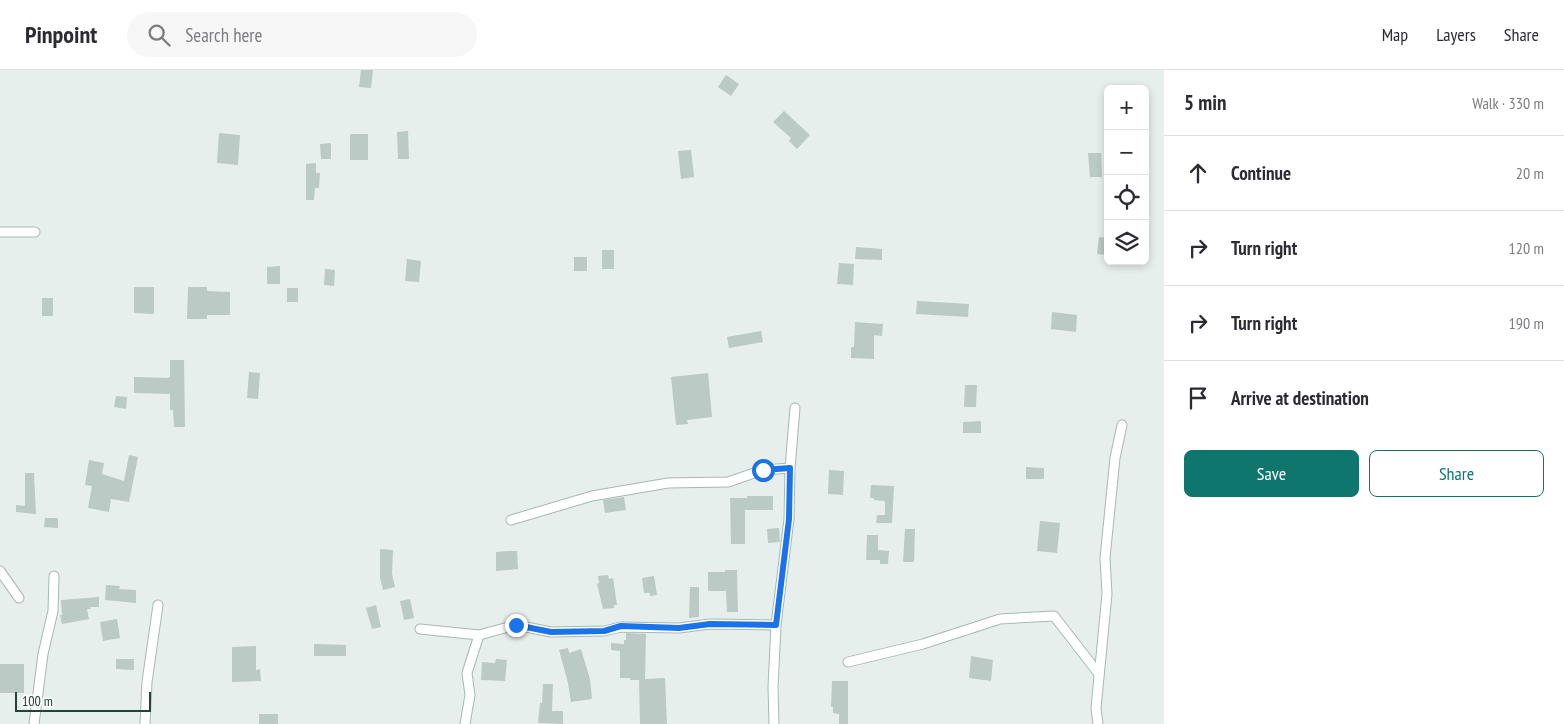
<!DOCTYPE html>
<html lang="en">
<head>
<meta charset="utf-8">
<style>
	:root { --surface:#fff; --page:#f7f7f7; --text:#2b2b33; --muted:#7c7c81; --line:#e1e1e2; --accent:#0f766e }
	body { margin:0; font-family:"PT Sans Narrow",sans-serif; background:var(--page); color:var(--text) }
	.controls { position:absolute; right:15px; top:15px; display:grid; overflow:hidden; border-radius:8px; box-shadow:0 2px 8px #0003 }
	.controls button { width:45px; height:45px; display:grid; place-items:center; padding:0; border:0; border-bottom:1px solid var(--line); background:var(--surface); color:var(--text); font:25px sans-serif }
	.scale { position:absolute; left:15px; bottom:12px; width:136px; box-sizing:border-box; padding-left:5px; border:2px solid #24423a; border-top:0; font-size:14px; line-height:18px; white-space:nowrap; color:#24423a; -webkit-text-stroke:4px #f7fbf9; paint-order:stroke }
	.stop { position:absolute; width:15px; height:15px; margin:-11px; border:4px solid #1a73e8; border-radius:50%; background:#fff }
	.stop.end { background:#1a73e8; border-color:#fff; box-shadow:0 1px 5px #0008 }
	.list { margin:0; padding:0; list-style:none }
	h2 { display:flex; justify-content:space-between; align-items:center; height:65px; margin:0; padding:0 20px; font-size:21px }
	h2 small { font-size:16px; font-weight:400; color:var(--muted) }
	.list li { display:grid; grid-template-columns:32px 1fr auto; gap:15px; align-items:center; box-sizing:border-box; height:75px; padding:0 20px; border-top:1px solid var(--line) }
	.list b { display:block; font-size:19px; white-space:nowrap }
	.list em { font-size:16px; font-style:normal; color:var(--muted) }
	.actions { display:flex; gap:10px; padding:15px 20px }
	.actions a { flex:1; padding:11px 0; border:1px solid var(--accent); border-radius:8px; text-align:center; font-size:18px; color:var(--accent) }
	.actions .main { background:var(--accent); color:#fff }
	.icon { flex:none; width:28px; height:28px; fill:none; stroke:currentColor; stroke-width:2; stroke-linecap:round; stroke-linejoin:round }
	.map { position:relative; flex:none; width:1164px; height:654px; overflow:hidden }
	header { display:flex; align-items:center; gap:30px; box-sizing:border-box; height:70px; padding:0 25px; background:var(--surface); border-bottom:1px solid var(--line) }
	header strong { font-size:24px }
	nav { display:flex; gap:28px; margin-inline-start:auto; font-size:18px }
	.search { width:350px; height:45px; background:var(--page); display:flex; align-items:center; gap:12px; box-sizing:border-box; padding:0 18px; border-radius:28px; color:var(--muted); font-size:19px }
	main { display:flex }
	aside { flex:1; background:var(--surface) }
	.map>svg:first-child { display:block }
	.building { fill:#bbcac4 }
	.lines { fill:none; stroke-linecap:round; stroke-linejoin:round }
	.minor-casing { stroke:#a8b8b2; stroke-width:11 }
	.minor { stroke:#fff; stroke-width:9 }
	.route { stroke:#1a73e8; stroke-width:6 }
</style>
</head>
<body>
<header>
<strong>Pinpoint</strong>
<div class="search"><svg class="icon" aria-label="search" viewBox="0 0 24 24"><circle cx="10" cy="10" r="6"/><path d="M15 15l6 6"/></svg>Search here</div>
<nav><a>Map</a><a>Layers</a><a>Share</a></nav>
</header>
<main>
<div class="map">
<svg width="1164" height="654" viewBox="0 0 1164 654">
	<rect width="100%" height="100%" fill="#e6efeb"/>
	<!-- building -->
	<g class="building">
		<polygon points="361,0 373,0 371,18 359,17"/>
		<polygon points="726,5 739,14 731,26 718,17"/>
		<polygon points="784,41 810,65 797,79 789,71 791,68 773,52"/>
		<polygon points="408,61 409,89 398,89 397,62"/>
		<polygon points="219,63 240,65 238,95 217,93"/>
		<rect x="350" y="64" width="18" height="26"/>
		<polygon points="331,73 331,89 321,89 320,74"/>
		<polygon points="691,80 694,107 681,109 678,81"/>
		<polygon points="1088,83 1101,83 1102,107 1090,107"/>
		<polygon points="316,93 316,103 320,103 319,118 315,118 314,130 306,130 306,94"/>
		<polygon points="1099,167 1108,168 1108,185 1097,184"/>
		<polygon points="856,177 882,179 882,190 855,189"/>
		<rect x="602" y="180" width="12" height="19"/>
		<rect x="574" y="187" width="13" height="14"/>
		<polygon points="407,189 421,191 419,212 405,211"/>
		<polygon points="839,193 854,194 853,215 837,214"/>
		<polygon points="280,196 280,214 267,214 267,197"/>
		<polygon points="325,199 335,200 334,216 324,215"/>
		<polygon points="134,217 154,217 154,244 134,243"/>
		<polygon points="188,217 207,217 207,221 230,222 230,245 207,245 207,249 187,249"/>
		<rect x="287" y="218" width="11" height="14"/>
		<rect x="42" y="228" width="11" height="18"/>
		<polygon points="917,231 969,234 968,247 916,244"/>
		<polygon points="1052,242 1077,245 1076,262 1051,259"/>
		<polygon points="855,252 883,254 882,266 874,265 874,289 851,288 851,277 854,277"/>
		<polygon points="761,261 763,272 729,278 727,267"/>
		<polygon points="170,290 184,290 185,357 174,357 173,340 170,340 170,324 134,323 134,307 168,308 170,307"/>
		<polygon points="249,302 260,303 258,329 247,328"/>
		<polygon points="708,303 712,347 687,350 688,354 676,355 671,307"/>
		<polygon points="965,315 977,315 976,337 964,337"/>
		<polygon points="116,326 127,327 126,339 114,337"/>
		<polygon points="981,351 981,363 963,363 963,352"/>
		<polygon points="129,385 138,387 129,432 111,429 109,442 88,438 92,416 85,415 89,390 104,393 102,404 124,411"/>
		<polygon points="1026,397 1044,398 1044,409 1026,409"/>
		<polygon points="829,400 844,401 843,425 828,424"/>
		<polygon points="25,403 34,403 36,444 16,442 16,435 25,436"/>
		<polygon points="871,415 894,416 892,453 876,453 877,445 885,445 885,431 874,430 874,428 870,428"/>
		<polygon points="747,426 773,426 773,440 745,440 745,474 731,474 730,428 747,428"/>
		<polygon points="624,427 626,440 605,443 603,430"/>
		<polygon points="45,448 58,448 58,458 44,457"/>
		<polygon points="1040,451 1060,453 1057,483 1037,481"/>
		<polygon points="779,458 780,472 768,473 767,459"/>
		<polygon points="905,459 915,459 914,492 903,492"/>
		<polygon points="867,465 878,465 878,480 889,481 888,494 880,494 880,490 866,490"/>
		<polygon points="380,479 393,480 392,504 395,517 383,520 380,508"/>
		<polygon points="508,481 517,481 518,499 496,501 496,482"/>
		<polygon points="725,500 737,500 738,542 727,542 726,521 708,521 708,502 725,502"/>
		<polygon points="608,505 609,509 613,508 617,535 614,535 614,538 603,539 597,514 599,513 598,506"/>
		<polygon points="654,506 657,525 650,526 650,523 644,523 642,508"/>
		<polygon points="106,515 120,516 119,519 136,520 136,533 105,530"/>
		<polygon points="690,517 699,517 699,547 689,548"/>
		<polygon points="99,527 99,537 90,537 91,539 87,539 89,549 62,554 60,545 62,545 61,530"/>
		<polygon points="410,529 414,548 404,550 400,531"/>
		<polygon points="376,535 381,557 372,559 366,538"/>
		<polygon points="117,549 120,568 103,571 100,552"/>
		<polygon points="626,563 646,564 645,609 665,608 667,654 640,654 639,610 630,610 630,608 620,608 620,581 611,580 611,573 624,574 624,570 626,570"/>
		<polygon points="314,574 346,575 346,586 314,586"/>
		<polygon points="256,576 256,600 260,599 261,611 232,612 232,577"/>
		<polygon points="568,578 569,583 581,579 590,609 592,629 571,632 568,613 559,580"/>
		<polygon points="971,586 993,590 991,611 969,608"/>
		<polygon points="116,589 134,589 134,600 116,599"/>
		<polygon points="496,589 507,590 505,611 481,610 482,592 495,593"/>
		<rect x="0" y="594" width="24" height="29"/>
		<polygon points="832,611 848,611 848,654 839,654 839,644 833,643 833,637 831,637"/>
		<polygon points="543,614 553,614 552,641 563,641 563,654 538,653 540,633 542,633"/>
		<rect x="259" y="644" width="19" height="10"/>
	</g>
	<g class="lines">
		<!-- minor casing -->
		<g class="minor-casing">
			<g id="minor">
				<polyline points="0,162 35,162"/>
				<polyline points="511,450 592,426 668,413 728,412 763,400 790,398"/>
				<polyline points="0,501 19,528"/>
				<polyline points="420,559 479,565 516,555 551,562 604,561 621,557 679,558 710,554 776,555"/>
				<polyline points="848,592 923,574 1000,549 1054,546 1099,604"/>
				<polyline points="34,654 43,584 53,541 54,506"/>
				<polyline points="145,654 147,612 158,535"/>
				<polyline points="465,654 470,625 467,603 479,565"/>
				<polyline points="774,654 773,617 776,555 789,449 790,398 795,338"/>
				<polyline points="1098,654 1096,638 1107,524 1105,488 1115,388 1122,355"/>
			</g>
		</g>
		<!-- minor -->
		<use href="#minor" class="minor"/>
	</g>
	<g class="lines">
		<!-- route -->
		<polyline class="route" points="516,555 551,562 604,561 621,556 679,558 710,554 776,555 789,449 790,398 763,400"/>
	</g>
</svg>
<div class="controls">
<button>+</button>
<button>−</button>
<button><svg class="icon" aria-label="locate" viewBox="0 0 24 24"><circle cx="12" cy="12" r="6"/><path d="M12 2v4M12 18v4M2 12h4M18 12h4"/></svg></button>
<button><svg class="icon" aria-label="layers" viewBox="0 0 24 24"><path d="M12 4l9 5-9 5-9-5zM3 14l9 5 9-5"/></svg></button>
</div>
<div class="scale">100 m</div>
<div class="stop" style="left:763px;top:400px"></div>
<div class="stop end" style="left:516px;top:555px"></div>
</div>
<aside>
<h2>5 min<small>Walk · 330 m</small></h2>
<ul class="list">
<li><svg class="icon" aria-label="ahead" viewBox="0 0 24 24"><path d="M12 20V5M6 11l6-6 6 6"/></svg><div><b>Continue</b></div><em>20 m</em></li>
<li><svg class="icon" aria-label="right" viewBox="0 0 24 24"><path d="M7 20v-9h11M14 6l5 5-5 5"/></svg><div><b>Turn right</b></div><em>120 m</em></li>
<li><svg class="icon" aria-label="right" viewBox="0 0 24 24"><path d="M7 20v-9h11M14 6l5 5-5 5"/></svg><div><b>Turn right</b></div><em>190 m</em></li>
<li><svg class="icon" aria-label="arrive" viewBox="0 0 24 24"><path d="M6 21V4h12l-3 4 3 4H6"/></svg><div><b>Arrive at destination</b></div></li>
</ul>
<div class="actions"><a class="main">Save</a><a>Share</a></div>
</aside>
</main>
</body>
</html>
